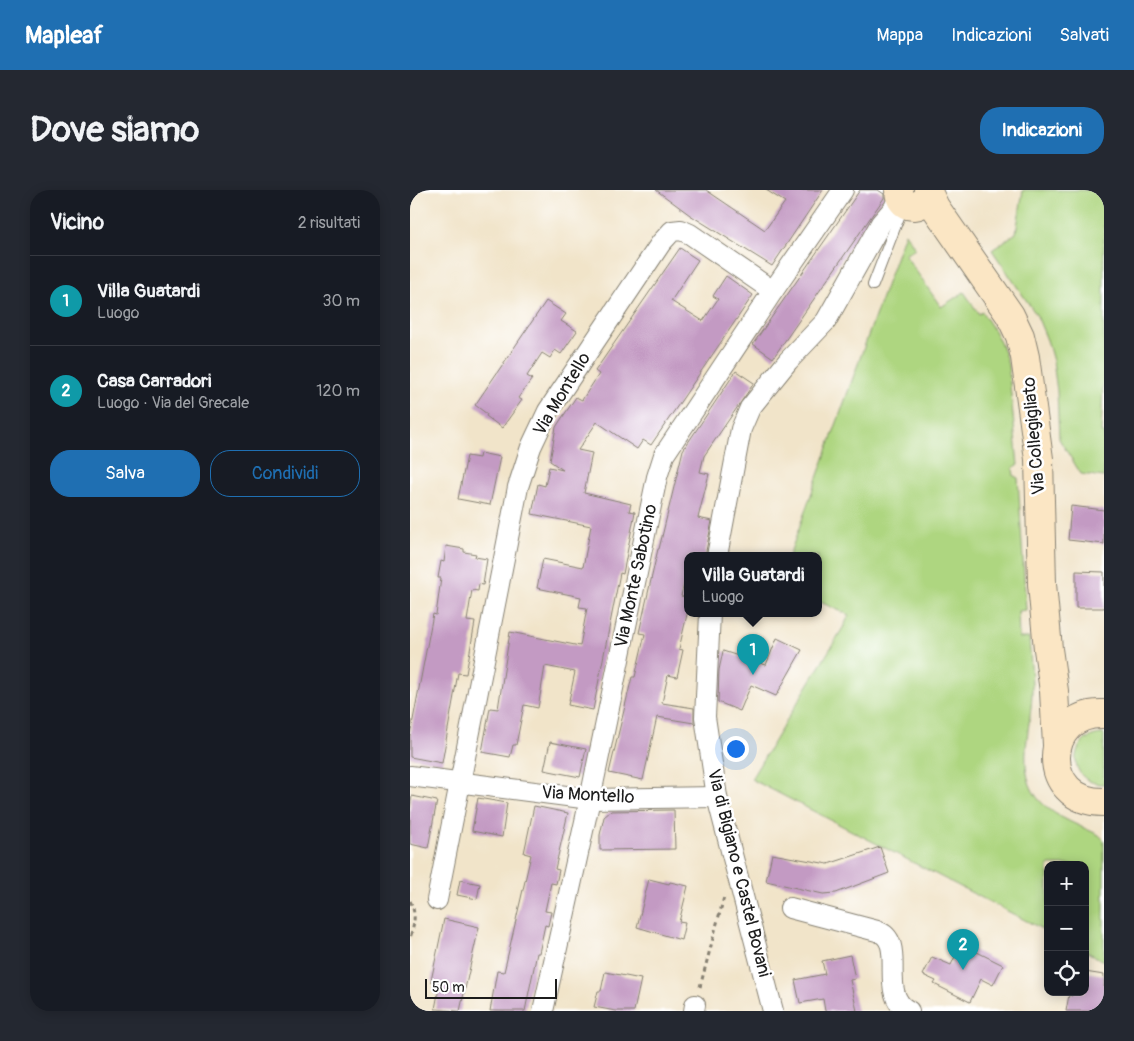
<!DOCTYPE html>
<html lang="it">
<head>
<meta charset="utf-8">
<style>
	:root { --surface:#171b24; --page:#242831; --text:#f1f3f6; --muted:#9ea1a6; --line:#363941; --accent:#1f6fb2 }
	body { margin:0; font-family:Pangolin,sans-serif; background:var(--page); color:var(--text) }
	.controls { position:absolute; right:15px; bottom:15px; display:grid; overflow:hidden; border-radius:10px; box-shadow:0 2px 12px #0003 }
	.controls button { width:45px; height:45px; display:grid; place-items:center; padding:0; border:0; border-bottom:1px solid var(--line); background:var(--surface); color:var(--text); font:25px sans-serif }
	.scale { position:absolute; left:15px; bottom:12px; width:132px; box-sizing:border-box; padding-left:5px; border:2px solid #1c1c1c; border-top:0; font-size:14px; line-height:18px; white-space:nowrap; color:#1c1c1c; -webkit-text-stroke:4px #fff; paint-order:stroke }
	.you { position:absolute; left:325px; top:558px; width:18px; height:18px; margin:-12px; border:4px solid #fff; border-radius:50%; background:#1a73e8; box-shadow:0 0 0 8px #1a73e833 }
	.badge { display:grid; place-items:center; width:32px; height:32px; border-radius:50%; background:var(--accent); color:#fff; font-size:16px; font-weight:700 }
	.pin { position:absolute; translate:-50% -41px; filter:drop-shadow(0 1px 2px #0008) }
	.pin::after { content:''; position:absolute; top:26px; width:18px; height:15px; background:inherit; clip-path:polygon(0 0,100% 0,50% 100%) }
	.popup { position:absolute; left:274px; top:362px; width:138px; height:65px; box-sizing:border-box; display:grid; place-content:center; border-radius:10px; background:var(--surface); filter:drop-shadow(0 1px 4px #0005); font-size:16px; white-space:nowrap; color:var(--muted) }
	.popup b { font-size:19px; color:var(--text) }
	.popup::after { content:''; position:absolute; left:50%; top:100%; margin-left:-10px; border:10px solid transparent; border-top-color:var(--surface) }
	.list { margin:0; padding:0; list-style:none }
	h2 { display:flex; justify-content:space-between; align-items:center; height:65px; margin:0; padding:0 20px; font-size:21px }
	h2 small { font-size:16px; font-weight:400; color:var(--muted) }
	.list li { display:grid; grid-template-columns:32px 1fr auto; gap:15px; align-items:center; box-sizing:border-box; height:90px; padding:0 20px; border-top:1px solid var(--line) }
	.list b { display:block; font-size:19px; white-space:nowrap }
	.list p { margin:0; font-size:16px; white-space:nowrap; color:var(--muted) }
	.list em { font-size:16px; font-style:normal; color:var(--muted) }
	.actions { display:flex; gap:10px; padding:15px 20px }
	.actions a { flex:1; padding:11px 0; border:1px solid var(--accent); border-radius:20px; text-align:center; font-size:18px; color:var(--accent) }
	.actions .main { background:var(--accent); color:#fff }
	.icon { flex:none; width:28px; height:28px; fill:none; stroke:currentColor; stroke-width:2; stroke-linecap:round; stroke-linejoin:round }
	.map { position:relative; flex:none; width:694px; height:821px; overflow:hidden; border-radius:20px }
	header { display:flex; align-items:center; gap:30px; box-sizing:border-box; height:70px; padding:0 25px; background:var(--accent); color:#fff }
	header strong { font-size:24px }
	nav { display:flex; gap:28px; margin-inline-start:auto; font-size:18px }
	.intro { display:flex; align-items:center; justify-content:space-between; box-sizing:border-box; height:120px; padding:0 30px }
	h1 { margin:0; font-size:35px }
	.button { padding:12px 22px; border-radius:20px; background:var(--accent); color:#fff; font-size:18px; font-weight:700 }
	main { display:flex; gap:30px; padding:0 30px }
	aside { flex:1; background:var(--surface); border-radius:20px; box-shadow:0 2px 12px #0003 }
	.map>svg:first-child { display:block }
	.green { fill:#aed680; stroke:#65794e }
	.building { fill:#c39ac3 }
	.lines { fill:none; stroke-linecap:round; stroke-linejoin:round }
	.lane-casing { stroke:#868072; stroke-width:12 }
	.street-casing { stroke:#868072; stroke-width:22 }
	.secondary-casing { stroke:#868072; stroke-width:30 }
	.path { stroke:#868072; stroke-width:3; stroke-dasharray:4 4; stroke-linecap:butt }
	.lane { stroke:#fff; stroke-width:10 }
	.street { stroke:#fff; stroke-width:20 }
	.secondary { stroke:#fbe6c4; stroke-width:28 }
	.labels { text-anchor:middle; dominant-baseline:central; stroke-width:5; stroke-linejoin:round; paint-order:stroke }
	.street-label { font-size:18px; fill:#1c1c1c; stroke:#fff }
</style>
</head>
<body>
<header>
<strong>Mapleaf</strong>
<nav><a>Mappa</a><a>Indicazioni</a><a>Salvati</a></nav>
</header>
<div class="intro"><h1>Dove siamo</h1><a class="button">Indicazioni</a></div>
<main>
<aside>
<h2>Vicino<small>2 risultati</small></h2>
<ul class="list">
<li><span class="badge" style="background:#0f9aa8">1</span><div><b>Villa Guatardi</b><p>Luogo</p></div><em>30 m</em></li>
<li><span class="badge" style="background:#0f9aa8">2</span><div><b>Casa Carradori</b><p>Luogo · Via del Grecale</p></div><em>120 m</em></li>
</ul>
<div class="actions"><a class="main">Salva</a><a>Condividi</a></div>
</aside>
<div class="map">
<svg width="694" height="821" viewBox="0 0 694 821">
	<rect width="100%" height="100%" fill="#fff"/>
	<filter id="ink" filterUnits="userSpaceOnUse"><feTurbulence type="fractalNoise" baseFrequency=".02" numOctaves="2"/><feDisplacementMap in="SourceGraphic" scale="10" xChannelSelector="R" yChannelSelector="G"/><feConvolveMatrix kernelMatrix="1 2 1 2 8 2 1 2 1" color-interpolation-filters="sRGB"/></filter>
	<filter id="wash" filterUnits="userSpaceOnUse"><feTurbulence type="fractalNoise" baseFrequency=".0096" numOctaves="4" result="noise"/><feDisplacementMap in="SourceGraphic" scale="20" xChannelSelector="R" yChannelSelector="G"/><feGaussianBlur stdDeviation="1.12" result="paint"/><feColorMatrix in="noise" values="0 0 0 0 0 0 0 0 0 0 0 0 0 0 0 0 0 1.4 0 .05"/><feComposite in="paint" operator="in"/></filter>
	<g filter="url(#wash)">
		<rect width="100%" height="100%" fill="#f1e4c9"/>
		<!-- green -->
		<g class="green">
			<polygon points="613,0 694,0 694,172 691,243 694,243 694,287 671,284 649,249 647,201 643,171 637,150 627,126 582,60 606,43"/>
			<path d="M495,43L505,58L495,65L531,117L554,102L569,124L572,122C584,139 593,155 598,175L608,275L603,278L604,286L608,288L616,420L608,421L609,448H619C620,464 622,481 622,498C623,535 602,584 632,613C647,628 671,636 689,645L694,650V771L675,761V675H638V742L341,589L434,436L439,425L408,411V366H379Z"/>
			<path d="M691,544H694V594C659,595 655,548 691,544Z"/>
		</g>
		<g id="blocks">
			<!-- building -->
			<g class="building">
				<polygon points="246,0 296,0 355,40 375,12 356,0 413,0 362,76 280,25"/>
				<polygon points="450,0 468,0 474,4 474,8 363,168 343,154"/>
				<polygon points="270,58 288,70 261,111 293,131 308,109 303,106 316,86 343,105 241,255 233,250 227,259 187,232 168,260 182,263 174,303 221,314 219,321 225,322 213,384 210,383 183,520 158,515 165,482 135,476 128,518 114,515 106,555 103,555 100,567 72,562 80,518 88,519 100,442 170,456 177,418 169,417 171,407 127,398 133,369 173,377 181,336 122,324 128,294 135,296 139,277 153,280 140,271 146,237 166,207 172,210 189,184 185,181"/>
				<polygon points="136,111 156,124 151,131 167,141 151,164 145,160 140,168 132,163 117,186 122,189 108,208 112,210 92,238 76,226 77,224 65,215"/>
				<polygon points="326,181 344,193 294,266 290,282 299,284 288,328 302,331 295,366 278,366 278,377 271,406 278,408 278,420 269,459 273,460 267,487 258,485 252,513 284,518 284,533 247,527 233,590 199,583 222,487 225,487 235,444 229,443 248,359 249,359 273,260"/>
				<polygon points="70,263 90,267 80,315 48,309 57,266 69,268"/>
				<polygon points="661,316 694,320 694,354 658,350"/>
				<polygon points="36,356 54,359 54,362 66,364 65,367 77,369 73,395 69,394 68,401 62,400 57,431 65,432 56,484 48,483 32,573 0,567 0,546 23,424 26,425 31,388 28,388 31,371 34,372"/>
				<polygon points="666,381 694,382 694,418 666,418"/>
				<polygon points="367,448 392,460 366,506 341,495 330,521 308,512 309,480 313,461 356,475"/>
				<polygon points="140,552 176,559 170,587 134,580"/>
				<polygon points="2,606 27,611 18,658 0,654 0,619"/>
				<polygon points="68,608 97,613 92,647 62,641"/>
				<polygon points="124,616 158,623 145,679 149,680 146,694 141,693 135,721 141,722 138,736 135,735 129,763 127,763 115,821 80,821 87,781 94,782 121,665 114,663"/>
				<polygon points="264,620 265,659 190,660 190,645 194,627 201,621"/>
				<polygon points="470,657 479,683 426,703 413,704 356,691 362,664 418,674"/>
				<polygon points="239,689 259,694 260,692 278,696 269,732 275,733 271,750 227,737"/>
				<polygon points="50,690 70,694 67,709 47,705"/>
				<polygon points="34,729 69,737 50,821 25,819 30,793 21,791"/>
				<polygon points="551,754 593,775 583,795 571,789 560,812 524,794 526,791 513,785 522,767 541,775"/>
				<polygon points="440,765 445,789 440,790 447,821 415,821 413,809 390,813 385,790 415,784 412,771"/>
				<polygon points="195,782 231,789 224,821 206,821 184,817 188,801 191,801"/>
				<polygon points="675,782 694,785 694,807 692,821 656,821 659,805 662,806 663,802 675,802"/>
			</g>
		</g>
	</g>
	<g filter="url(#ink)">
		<use href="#blocks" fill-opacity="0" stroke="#868072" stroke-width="1"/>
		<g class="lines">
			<!-- lane casing -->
			<g class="lane-casing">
				<polyline id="lane" points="463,95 489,27 484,18"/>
			</g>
			<!-- street casing -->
			<g class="street-casing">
				<g id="street">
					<polyline points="307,366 331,239 340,218 378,171 416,131 471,33 484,18 489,6"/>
					<polyline points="300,424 295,527 307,607 363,821"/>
					<polyline points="0,586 180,609 307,607"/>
					<polyline points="27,710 108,297 121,257 138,221 251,53 262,41 271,40 280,44 363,101"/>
					<path d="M380,718L467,741C499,751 466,805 499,821"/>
					<polyline points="133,821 180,609 247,287 254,265 363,101 433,0"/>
					<polyline points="284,821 285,815"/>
				</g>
			</g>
			<!-- secondary casing -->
			<g class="secondary-casing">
				<g id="secondary">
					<path d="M489,0C489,14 502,21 514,12L518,4V0"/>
					<polyline points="518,2 525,17 600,125 610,146 615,167 629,269 632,394 638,459 644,501 647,555"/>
					<path d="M694,524C631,521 629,613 694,612"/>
				</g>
			</g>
			<!-- path -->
			<g class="path">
				<path d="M0,711C7,724 4,736 0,748"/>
				<polyline points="290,797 314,707"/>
			</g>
			<!-- lane -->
			<use href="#lane" class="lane"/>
			<!-- street -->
			<use href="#street" class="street"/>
			<!-- secondary -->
			<use href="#secondary" class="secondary"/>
		</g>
	</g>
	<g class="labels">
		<!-- street labels -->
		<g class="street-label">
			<text transform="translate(152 204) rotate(-59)">Via Montello</text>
			<text transform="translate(624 246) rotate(-95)">Via Collegigliato</text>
			<text transform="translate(226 386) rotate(-78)">Via Monte Sabotino</text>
			<text transform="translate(178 605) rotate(3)">Via Montello</text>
			<text transform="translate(329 683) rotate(76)">Via di Bigiano e Castel Bovani</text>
		</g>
	</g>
</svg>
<div class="controls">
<button>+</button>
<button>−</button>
<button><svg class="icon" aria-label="locate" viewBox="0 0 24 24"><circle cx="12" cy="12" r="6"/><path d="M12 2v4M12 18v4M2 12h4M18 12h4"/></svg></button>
</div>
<div class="scale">50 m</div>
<div class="you"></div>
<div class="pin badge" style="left:343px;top:485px;background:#0f9aa8">1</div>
<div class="popup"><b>Villa Guatardi</b>Luogo</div>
<div class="pin badge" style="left:553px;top:780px;background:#0f9aa8">2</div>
</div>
</main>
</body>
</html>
